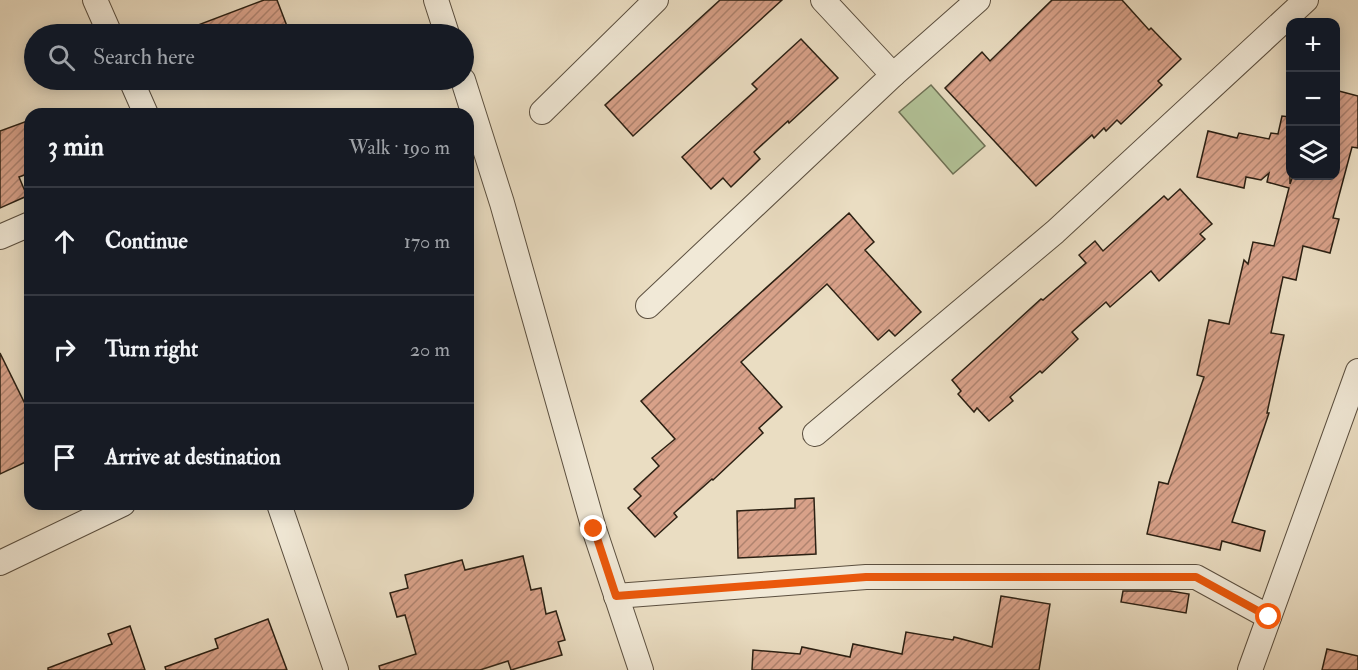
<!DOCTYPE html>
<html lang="en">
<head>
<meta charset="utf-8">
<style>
	:root { --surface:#171b24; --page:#20242c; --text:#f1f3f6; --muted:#9ea1a6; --line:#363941 }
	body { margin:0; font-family:"IM FELL Double Pica",serif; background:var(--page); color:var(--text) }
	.controls { position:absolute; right:18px; top:18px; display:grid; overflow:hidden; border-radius:12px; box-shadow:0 3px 15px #0003 }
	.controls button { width:54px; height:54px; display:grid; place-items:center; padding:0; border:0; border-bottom:2px solid var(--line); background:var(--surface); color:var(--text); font:30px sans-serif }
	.stop { position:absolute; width:18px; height:18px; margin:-14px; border:4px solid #ea580c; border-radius:50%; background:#fff }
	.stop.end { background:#ea580c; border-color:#fff; box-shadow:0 2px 6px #0008 }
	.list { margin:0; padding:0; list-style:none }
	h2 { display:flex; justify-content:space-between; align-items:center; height:78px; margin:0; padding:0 24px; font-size:26px }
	h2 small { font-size:20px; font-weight:400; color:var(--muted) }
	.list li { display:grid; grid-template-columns:39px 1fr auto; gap:18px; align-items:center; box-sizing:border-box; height:108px; padding:0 24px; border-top:2px solid var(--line) }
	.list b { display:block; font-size:22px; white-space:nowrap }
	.list em { font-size:20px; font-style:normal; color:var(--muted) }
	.icon { flex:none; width:33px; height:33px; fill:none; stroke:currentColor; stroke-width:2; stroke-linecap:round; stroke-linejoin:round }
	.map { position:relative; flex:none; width:1358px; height:670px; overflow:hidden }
	.search { position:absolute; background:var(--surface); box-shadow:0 3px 15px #0003; left:24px; top:24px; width:450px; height:66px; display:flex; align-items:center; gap:15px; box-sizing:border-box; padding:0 21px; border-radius:33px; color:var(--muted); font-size:22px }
	.panel { position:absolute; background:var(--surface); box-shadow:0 3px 15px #0003; left:24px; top:108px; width:450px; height:402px; border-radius:18px }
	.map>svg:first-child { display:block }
	.garden { fill:#b2c297; stroke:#6e7155; stroke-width:1.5 }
	.building { fill:url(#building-hatch); stroke:#2b2013; stroke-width:1.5 }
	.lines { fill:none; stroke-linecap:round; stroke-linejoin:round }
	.street-casing { stroke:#5b4f3f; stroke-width:26 }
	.street { stroke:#f1e9d7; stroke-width:24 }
	.route { stroke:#ea580c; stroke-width:8 }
</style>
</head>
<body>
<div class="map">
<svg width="1358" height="670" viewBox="0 0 1358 670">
	<defs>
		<pattern id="building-hatch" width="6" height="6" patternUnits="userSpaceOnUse" patternTransform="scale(1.5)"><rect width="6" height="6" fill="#d8a189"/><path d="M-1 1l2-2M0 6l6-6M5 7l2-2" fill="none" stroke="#af836f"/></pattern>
	</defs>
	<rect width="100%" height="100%" fill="#eaddc2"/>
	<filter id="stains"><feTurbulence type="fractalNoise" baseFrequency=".00333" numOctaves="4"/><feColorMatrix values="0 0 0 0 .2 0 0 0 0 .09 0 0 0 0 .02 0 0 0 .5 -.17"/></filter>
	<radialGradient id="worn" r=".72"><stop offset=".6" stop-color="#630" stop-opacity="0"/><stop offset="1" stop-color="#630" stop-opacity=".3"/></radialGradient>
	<!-- garden -->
	<polygon class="garden" points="931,85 985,146 953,174 899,112"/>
	<!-- building -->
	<g class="building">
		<polygon points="264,0 277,0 290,34 178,34 177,33"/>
		<polygon points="720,0 782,0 633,136 605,105"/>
		<polygon points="1052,0 1122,0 1149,30 1151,28 1181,59 1158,81 1162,85 1121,124 1117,120 1106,131 1104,128 1094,138 1092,135 1036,186 945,88 982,52 990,61"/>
		<polygon points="801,39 838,78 789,123 788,121 754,152 760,159 731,187 723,178 711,189 682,157 757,89 752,84"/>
		<polygon points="1335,90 1358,96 1358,148 1352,147 1333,218 1339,219 1330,253 1303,246 1296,280 1283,277 1271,333 1284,335 1267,413 1269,413 1232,522 1265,531 1260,551 1222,541 1220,550 1147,534 1159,482 1168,484 1204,377 1197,375 1209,320 1229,324 1244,260 1248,264 1253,242 1274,246 1289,188 1267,182 1269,173 1261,180 1246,177 1244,188 1197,177 1208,131 1237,138 1239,133 1269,139 1271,133 1278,134 1282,116 1290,117 1290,184 1293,176 1335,176"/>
		<polygon points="30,120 30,173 19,177 27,196 0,208 0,131"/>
		<polygon points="1180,189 1212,224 1200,234 1205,239 1159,281 1151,271 1110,307 1106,302 1072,332 1078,339 1042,373 1040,371 1010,397 1013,401 989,421 977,408 974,412 958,394 961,391 952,380 1041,299 1043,300 1086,263 1079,255 1095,241 1103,251 1164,196 1168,200"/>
		<polygon points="849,213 874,242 865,250 921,312 895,336 889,330 878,340 827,284 741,362 782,407 759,428 763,433 713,480 712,479 674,513 677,517 655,537 628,508 641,496 634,489 659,466 652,458 675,439 641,401"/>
		<polygon points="0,353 30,414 30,460 0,474"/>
		<polygon points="814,498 816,554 738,558 737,511 795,508 795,499"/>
		<polygon points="523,556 531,590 541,588 546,614 556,611 565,640 558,642 562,655 511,670 508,661 480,670 380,670 379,666 416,654 405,615 397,617 390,593 408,588 405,575 462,560 465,570"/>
		<polygon points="1123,591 1170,591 1189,594 1186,613 1121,602"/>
		<polygon points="1001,596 1050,604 1039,670 752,670 753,650 800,654 802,647 850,657 853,644 902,654 906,632 953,640 954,637 992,647"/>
		<polygon points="268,619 287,670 166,670 165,667 218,648 215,639"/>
		<polygon points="130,626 145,670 48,670 48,668 112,644 108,634"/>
		<polygon points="1327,649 1358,656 1358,670 1322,670"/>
	</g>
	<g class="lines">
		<!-- street casing -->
		<g class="street-casing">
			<g id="street">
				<polyline points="95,0 110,34"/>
				<polyline points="436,0 447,34"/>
				<polyline points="823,0 893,75"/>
				<polyline points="131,80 146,114"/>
				<polyline points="463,80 502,203 594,529 641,670"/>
				<polyline points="542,112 656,0"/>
				<polyline points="0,237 30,224"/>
				<polyline points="648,306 893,75 978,0"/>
				<polyline points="815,434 1055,232 1306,0"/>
				<polyline points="279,504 336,670"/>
				<polyline points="0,563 123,504"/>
				<polyline points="616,596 866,577 1196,577 1269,617"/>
				<polyline points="1250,670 1358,371"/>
			</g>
		</g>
		<!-- street -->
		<use href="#street" class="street"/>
	</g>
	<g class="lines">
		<!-- route -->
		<polyline class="route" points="594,529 616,596 866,577 1196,577 1269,617"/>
	</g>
	<rect width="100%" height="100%" filter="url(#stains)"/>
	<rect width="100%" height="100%" fill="url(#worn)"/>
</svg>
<div class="controls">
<button>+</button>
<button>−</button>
<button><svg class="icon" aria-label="layers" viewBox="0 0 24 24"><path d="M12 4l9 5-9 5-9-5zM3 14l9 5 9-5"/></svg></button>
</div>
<div class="stop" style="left:1269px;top:617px"></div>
<div class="stop end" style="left:594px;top:529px"></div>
<div class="search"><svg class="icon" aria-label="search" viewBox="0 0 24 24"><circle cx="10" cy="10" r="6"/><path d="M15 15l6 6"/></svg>Search here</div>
<section class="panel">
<h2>3 min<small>Walk · 190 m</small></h2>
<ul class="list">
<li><svg class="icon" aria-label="ahead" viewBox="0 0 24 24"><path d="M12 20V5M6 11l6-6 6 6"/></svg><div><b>Continue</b></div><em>170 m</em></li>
<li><svg class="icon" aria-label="right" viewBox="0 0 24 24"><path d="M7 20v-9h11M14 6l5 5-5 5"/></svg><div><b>Turn right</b></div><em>20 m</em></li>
<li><svg class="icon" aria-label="arrive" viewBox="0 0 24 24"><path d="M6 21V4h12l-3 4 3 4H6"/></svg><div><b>Arrive at destination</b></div></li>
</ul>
</section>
</div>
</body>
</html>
